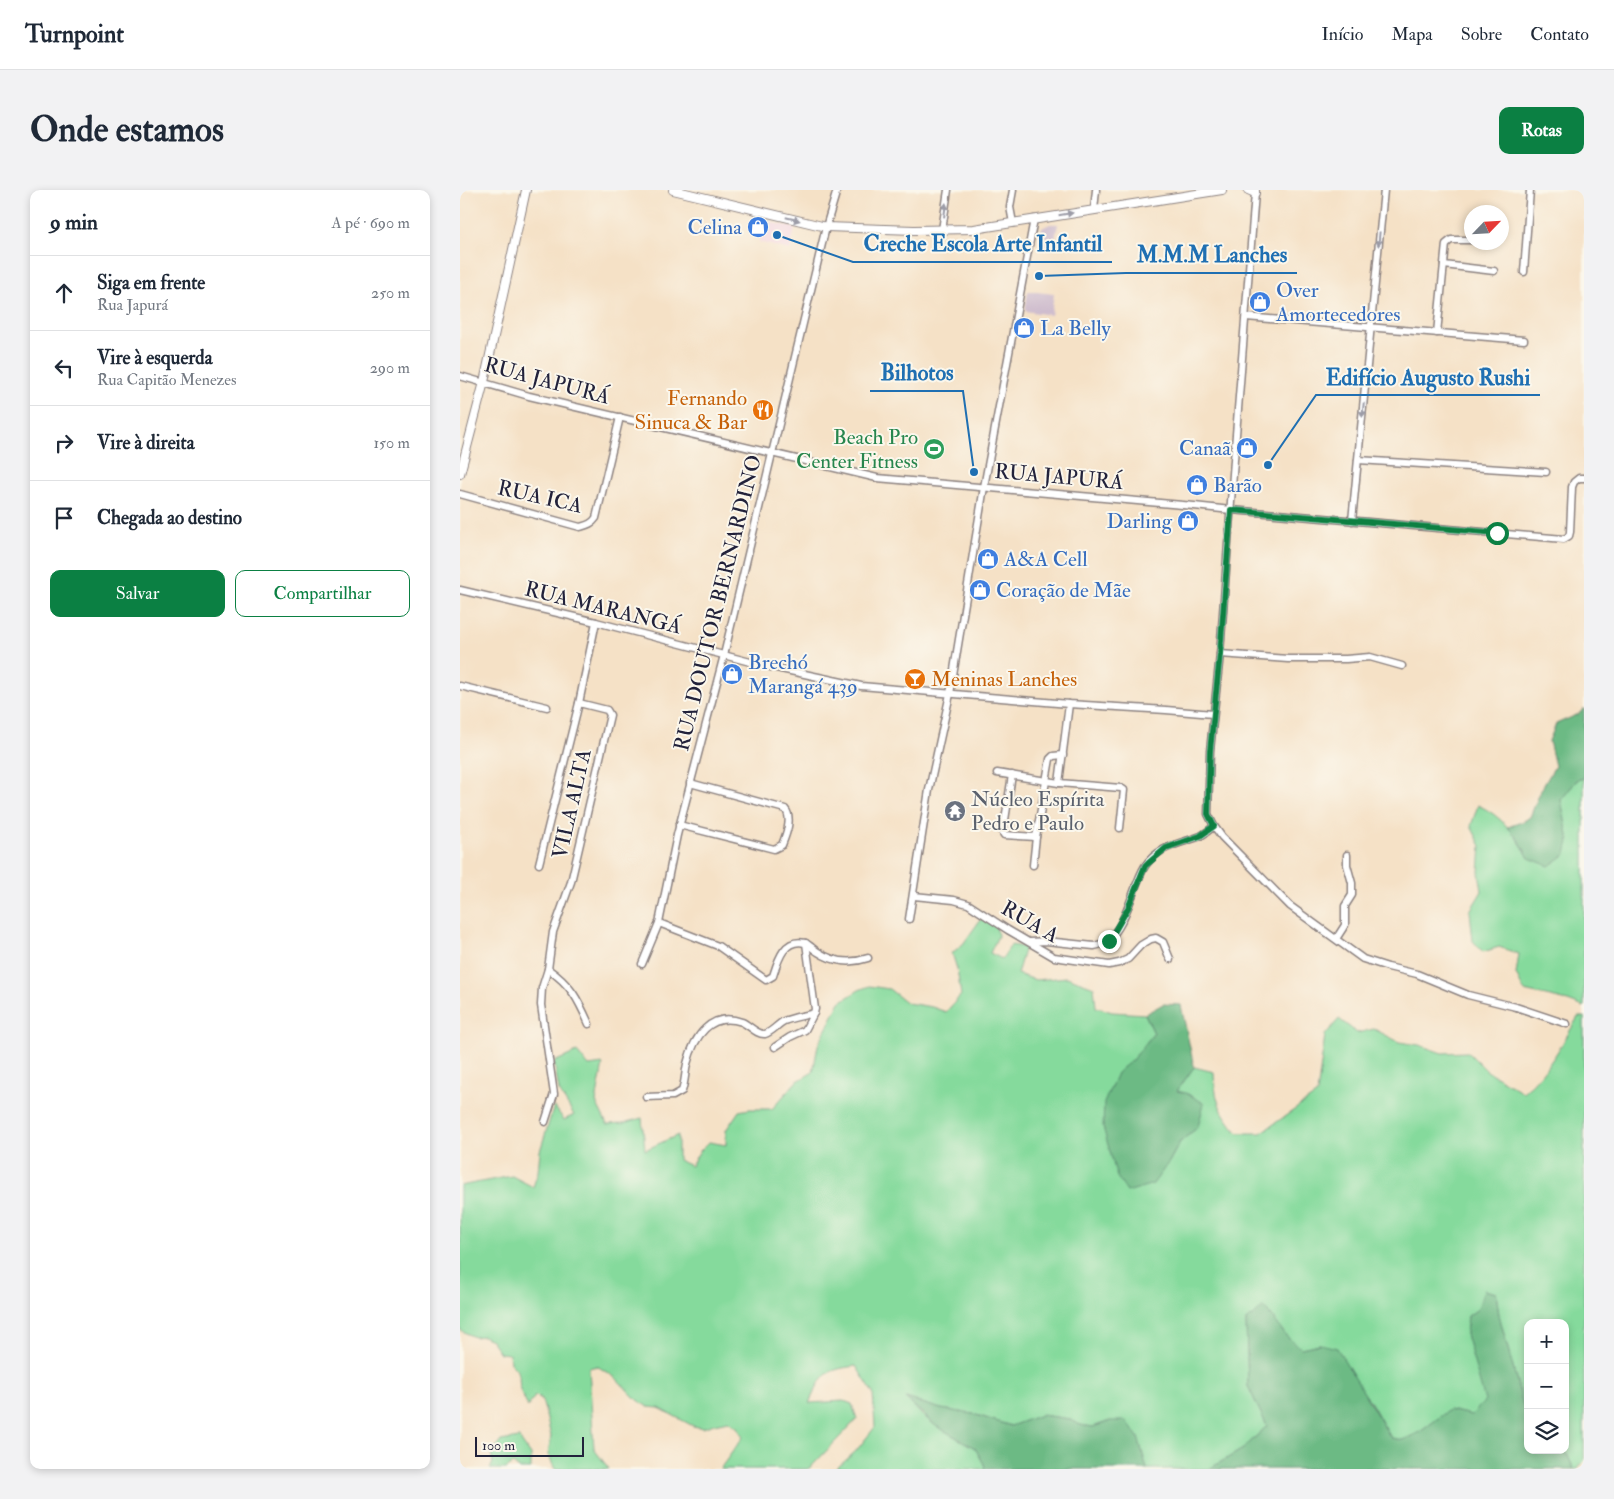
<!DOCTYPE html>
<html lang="pt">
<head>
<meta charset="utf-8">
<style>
	:root { --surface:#fff; --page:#f2f2f3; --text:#1f2937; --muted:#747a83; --line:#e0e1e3; --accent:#0b8043 }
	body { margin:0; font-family:"IM FELL Double Pica",serif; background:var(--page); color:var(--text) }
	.controls { position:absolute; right:15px; bottom:15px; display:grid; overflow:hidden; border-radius:10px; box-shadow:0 2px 8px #0003 }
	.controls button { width:45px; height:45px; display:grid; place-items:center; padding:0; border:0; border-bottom:1px solid var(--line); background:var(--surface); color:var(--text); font:25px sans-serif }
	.compass { position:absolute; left:1004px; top:15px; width:45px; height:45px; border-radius:50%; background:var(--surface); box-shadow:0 2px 8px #0003; rotate:65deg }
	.scale { position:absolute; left:15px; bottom:12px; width:109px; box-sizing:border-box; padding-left:5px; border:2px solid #22223b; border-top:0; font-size:14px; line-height:18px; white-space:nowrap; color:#22223b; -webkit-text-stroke:4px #fbf7ec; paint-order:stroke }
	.stop { position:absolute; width:15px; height:15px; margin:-11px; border:4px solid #0b8043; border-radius:50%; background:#fff }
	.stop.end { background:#0b8043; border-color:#fff; box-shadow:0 1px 5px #0008 }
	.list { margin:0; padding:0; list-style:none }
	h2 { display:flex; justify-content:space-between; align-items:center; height:65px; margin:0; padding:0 20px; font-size:21px }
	h2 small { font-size:16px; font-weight:400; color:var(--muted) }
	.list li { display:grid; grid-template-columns:32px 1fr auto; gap:15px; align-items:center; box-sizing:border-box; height:75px; padding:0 20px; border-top:1px solid var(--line) }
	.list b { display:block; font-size:19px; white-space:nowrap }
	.list p { margin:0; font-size:16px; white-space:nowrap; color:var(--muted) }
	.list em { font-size:16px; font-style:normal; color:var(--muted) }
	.actions { display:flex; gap:10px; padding:15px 20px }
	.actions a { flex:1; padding:11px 0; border:1px solid var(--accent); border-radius:10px; text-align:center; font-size:18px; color:var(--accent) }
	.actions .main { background:var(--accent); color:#fff }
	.icon { flex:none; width:28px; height:28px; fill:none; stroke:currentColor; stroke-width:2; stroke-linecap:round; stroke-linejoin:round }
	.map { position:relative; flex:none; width:1124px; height:1279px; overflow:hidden; border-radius:10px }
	header { display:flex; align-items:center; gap:30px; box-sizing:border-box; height:70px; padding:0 25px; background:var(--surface); border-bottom:1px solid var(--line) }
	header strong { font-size:24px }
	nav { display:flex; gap:28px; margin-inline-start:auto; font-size:18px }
	.intro { display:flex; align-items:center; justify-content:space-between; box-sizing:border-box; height:120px; padding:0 30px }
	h1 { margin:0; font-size:35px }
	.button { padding:12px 22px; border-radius:10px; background:var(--accent); color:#fff; font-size:18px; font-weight:700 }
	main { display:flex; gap:30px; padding:0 30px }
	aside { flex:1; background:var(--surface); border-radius:10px; box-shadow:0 2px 8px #0003 }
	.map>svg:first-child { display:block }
	.built { fill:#f3cfde }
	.industrial { fill:#cfbdce }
	.green { fill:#85da9c; stroke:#547e6c }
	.forest { fill:#6cba84; stroke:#476e60 }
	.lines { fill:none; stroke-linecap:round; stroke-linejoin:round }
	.minor-casing { stroke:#8c8280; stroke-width:9 }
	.tertiary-casing { stroke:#8c8280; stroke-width:10 }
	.minor { stroke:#fff; stroke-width:6 }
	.tertiary { stroke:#fff; stroke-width:8 }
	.oneway { fill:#9c9ca7 }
	.route { stroke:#0b8043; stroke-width:6 }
	.labels { text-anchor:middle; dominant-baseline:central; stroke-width:4; stroke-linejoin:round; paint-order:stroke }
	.shop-label { font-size:21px; fill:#366cbe; stroke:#fbf7ec; text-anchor:start }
	.street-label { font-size:21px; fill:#22223b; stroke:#fbf7ec }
	.food-label { font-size:21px; fill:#c56008; stroke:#fbf7ec; text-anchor:end }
	.leisure-label { font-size:21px; fill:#27864d; stroke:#fbf7ec; text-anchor:end }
	.worship-label { font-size:21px; fill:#5b616d; stroke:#fbf7ec; text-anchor:start }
	.leader { fill:none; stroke:#1f6fb2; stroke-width:2 }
	.callout-dot { fill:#1f6fb2; stroke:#fbf7ec; stroke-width:2 }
	.callout-label { font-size:22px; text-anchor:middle; font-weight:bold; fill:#1f6fb2; stroke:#fbf7ec; stroke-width:4; stroke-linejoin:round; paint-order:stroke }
</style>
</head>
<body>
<header>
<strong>Turnpoint</strong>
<nav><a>Início</a><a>Mapa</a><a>Sobre</a><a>Contato</a></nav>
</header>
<div class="intro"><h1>Onde estamos</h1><a class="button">Rotas</a></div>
<main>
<aside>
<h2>9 min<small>A pé · 690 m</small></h2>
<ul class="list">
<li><svg class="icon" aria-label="ahead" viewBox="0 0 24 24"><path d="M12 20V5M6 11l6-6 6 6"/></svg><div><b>Siga em frente</b><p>Rua Japurá</p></div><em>250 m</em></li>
<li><svg class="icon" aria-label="left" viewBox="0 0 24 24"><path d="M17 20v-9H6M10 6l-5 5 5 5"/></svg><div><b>Vire à esquerda</b><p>Rua Capitão Menezes</p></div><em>290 m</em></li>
<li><svg class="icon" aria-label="right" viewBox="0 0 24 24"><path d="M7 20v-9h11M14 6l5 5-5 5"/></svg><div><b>Vire à direita</b></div><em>150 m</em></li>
<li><svg class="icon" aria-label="arrive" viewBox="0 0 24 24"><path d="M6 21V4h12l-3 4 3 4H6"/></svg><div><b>Chegada ao destino</b></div></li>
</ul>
<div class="actions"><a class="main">Salvar</a><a>Compartilhar</a></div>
</aside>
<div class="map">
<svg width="1124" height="1279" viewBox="0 0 1124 1279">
	<rect width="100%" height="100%" fill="#fbf7ec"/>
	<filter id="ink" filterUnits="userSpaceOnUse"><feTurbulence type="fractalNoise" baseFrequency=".02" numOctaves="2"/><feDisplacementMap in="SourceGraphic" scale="10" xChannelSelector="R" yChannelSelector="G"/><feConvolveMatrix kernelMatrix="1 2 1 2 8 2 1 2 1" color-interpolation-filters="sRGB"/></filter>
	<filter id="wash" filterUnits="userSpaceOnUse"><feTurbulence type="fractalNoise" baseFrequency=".0096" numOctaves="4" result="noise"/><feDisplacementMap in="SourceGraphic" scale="20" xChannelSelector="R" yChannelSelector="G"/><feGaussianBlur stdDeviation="1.12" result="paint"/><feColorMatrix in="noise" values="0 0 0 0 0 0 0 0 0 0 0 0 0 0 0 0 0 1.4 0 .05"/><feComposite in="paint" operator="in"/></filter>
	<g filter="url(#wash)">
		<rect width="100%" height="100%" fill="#f5e1c6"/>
		<!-- built -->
		<polygon class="built" points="304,31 335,38 330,60 299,52"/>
		<!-- industrial -->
		<g class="industrial">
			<polygon points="590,34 598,34 593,59 583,57 583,51 578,50 582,38"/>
			<polygon points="568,101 594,104 591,125 565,121"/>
		</g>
		<!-- green -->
		<g class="green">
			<path d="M1124,588V817L1108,811L1064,801L1056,784L1059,764L1039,757L1023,762L1013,751L1010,721L1022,701L1019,682L1021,656L1011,636L1018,615C1042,626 1057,646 1069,668L1109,651L1101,610L1117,590Z"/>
			<path d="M523,726L536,734L538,746L530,763L542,769L551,755L565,757L557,784L576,790L607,787L634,797L636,817L652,822L685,824L694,843L674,868L657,883L652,964L657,987L709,972L720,952L738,937L717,901L734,877L754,882C755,911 760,922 778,943H801L857,904L865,845L879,829L897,843L914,839L939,852L959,855L982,863L1008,862L1027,881L1063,902C1088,882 1102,854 1118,827H1124V1271L1118,1279H1114L1105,1260V1133H1068V1221L1063,1215L1039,1125L1036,1103L1024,1100L1018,1119L1008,1126L1006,1144L1026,1210L1011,1225L989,1220L960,1242L943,1250L931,1248L910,1211L897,1194L860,1154L841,1158L827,1147L814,1129L786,1131L788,1196L807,1236L783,1259L749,1279H687L678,1247L650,1231L633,1237L620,1235L610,1229L581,1225L551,1236L513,1224L481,1219L446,1208L462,1225L476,1236L515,1258L524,1274L525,1279H376L396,1261L415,1237L413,1203L396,1176C364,1180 363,1184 349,1213L384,1211L392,1214L397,1229L351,1277L347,1279H260L283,1247L277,1237L268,1231L254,1234L243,1238L233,1236L199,1218L188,1217L177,1210L156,1188L137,1176L129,1178L134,1259L149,1279H95L88,1265L91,1246L84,1217L81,1208L75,1206L68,1217L60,1200L59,1186L56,1179L50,1173L49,1164L40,1163L31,1150L23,1146L14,1147L0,1140V996L52,986L73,997L78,982L80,961L94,916L104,930L114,925L99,901L94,872L117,862L129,876L143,874L136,912L147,934L163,933L182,928L185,960L218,945V970L231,976L239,962L249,952L266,955V940L279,921L290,919H312L336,892L353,882L358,855L380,812L399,800L409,796L429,799L447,813L472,817L486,822L501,805L497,779L492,763L503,754Z"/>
			<polygon points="59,1248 71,1265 71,1279 59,1279 53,1274 46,1279 30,1279 33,1273 31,1264 41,1251"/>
		</g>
		<!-- forest -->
		<g class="forest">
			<polygon points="1124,518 1124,588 1117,590 1101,610 1109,651 1106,664 1089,676 1069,668 1060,652 1048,637 1064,631 1070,627 1081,600 1095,576 1089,551 1096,534 1119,524"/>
			<polygon points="703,814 721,815 734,877 717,901 726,903 744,913 738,937 720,952 709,972 693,994 667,1002 657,987 643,937 644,913 657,883 674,868 694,843 685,824"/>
			<polygon points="1024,1100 1036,1103 1039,1125 1063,1215 1068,1221 1068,1260 1105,1260 1114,1279 749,1279 783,1259 807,1236 788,1196 786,1131 804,1117 827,1147 841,1158 860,1154 877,1158 931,1248 943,1250 960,1242 989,1220 1011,1225 1025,1211 1006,1144 1008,1126 1018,1119"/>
			<polygon points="445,1208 481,1219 513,1224 551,1236 581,1225 610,1229 620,1235 633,1237 650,1231 666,1231 678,1247 687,1279 525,1279 524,1274 515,1258 476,1236"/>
		</g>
	</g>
	<g filter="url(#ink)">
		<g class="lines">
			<!-- minor casing -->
			<g class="minor-casing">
				<g id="minor">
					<polyline points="553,0 550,17 553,33"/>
					<polyline points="795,3 774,270 760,464 750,561 748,624 754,636 762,647 830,716 903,769 928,777 957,784 1008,805 1056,817 1107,834"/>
					<polyline points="634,20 636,0"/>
					<polyline points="482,40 488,0"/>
					<polyline points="984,75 1034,81"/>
					<polyline points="1064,82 1070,0"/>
					<polyline points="786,127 1064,150"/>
					<polyline points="977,143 986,54 991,50 1012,50"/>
					<polyline points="0,186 69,206 417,288 734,316 771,320 1104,349 1109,346 1110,342 1112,297 1114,292 1119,288 1124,288"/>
					<polyline points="898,270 1086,282"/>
					<path d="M0,304L120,337C127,335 132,334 136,328L160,227"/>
					<polyline points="892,331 924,0"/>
					<polyline points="0,400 136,432 302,475 401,496 609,514 706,520 753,524"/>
					<polyline points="760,464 828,469 886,469 910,467 942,476"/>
					<polyline points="0,496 87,517"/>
					<polyline points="537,583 599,593 661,598 664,600 660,638"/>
					<polyline points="552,585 543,643 544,645 576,647"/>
					<polyline points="599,593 609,514"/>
					<path d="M219,635L314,659L322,655C326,645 333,628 325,619L230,593"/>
					<polyline points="79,674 119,513 136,432"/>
					<polyline points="573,675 576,647 590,569 593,566 603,565"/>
					<polyline points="454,706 494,710 508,714 548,740 594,767 649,775 659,773 668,769 681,755 691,749 696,748 703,752 710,769"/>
					<polyline points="449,729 469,600 490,504 524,297 574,29"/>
					<path d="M199,733L258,756L306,790L313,786C318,770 324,748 345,753C350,755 354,760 358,762C373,772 391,774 408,768"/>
					<polyline points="876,749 885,735 885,716 892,705 892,693 887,675 887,665"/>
					<path d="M570,752L586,751L634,756C665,752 671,698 685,676C698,657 718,654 738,647C744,645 749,640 754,636"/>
					<polyline points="182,774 199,733 217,645 264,465 366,37 377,0"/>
					<path d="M88,779C111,795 118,809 129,834"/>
					<polyline points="315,857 330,847 345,840 354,823"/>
					<path d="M186,907L213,906L222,901C225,892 225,883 227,874C234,847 250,821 282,832C289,835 297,845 305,844C312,842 318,834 324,831C334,827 344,826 354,823L355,819L346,753"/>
					<polyline points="85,932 94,904 81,815 82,798 88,779 93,742 111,692 150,525 147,520 119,513"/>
				</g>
			</g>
			<!-- tertiary casing -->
			<g class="tertiary-casing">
				<g id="tertiary">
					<polyline points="213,0 366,37 454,40 514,39 762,0"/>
					<polyline points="788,0 795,3 795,0"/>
					<polyline points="0,284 24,192 66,0"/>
				</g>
			</g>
			<!-- minor -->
			<use href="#minor" class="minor"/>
			<!-- tertiary -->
			<use href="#tertiary" class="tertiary"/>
		</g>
		<!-- one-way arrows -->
		<defs><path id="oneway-solid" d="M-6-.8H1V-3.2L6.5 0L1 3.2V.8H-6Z" transform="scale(1.25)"/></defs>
		<g class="oneway">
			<use href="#oneway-solid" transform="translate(485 20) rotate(-83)"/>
			<use href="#oneway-solid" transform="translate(606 24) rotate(-9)"/>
			<use href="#oneway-solid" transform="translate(333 29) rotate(14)"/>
			<use href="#oneway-solid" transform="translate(919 49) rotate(95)"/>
			<use href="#oneway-solid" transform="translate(903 220) rotate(96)"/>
		</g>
	</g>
	<g class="lines" filter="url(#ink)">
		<!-- route -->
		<polyline class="route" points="649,751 668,718 685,676 706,658 740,646 754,636 748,624 750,561 760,464 771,320 1037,343"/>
	</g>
	<!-- icons -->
	<defs>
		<g id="shop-disc" transform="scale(1.125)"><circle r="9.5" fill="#3f7fe0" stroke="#fbf7ec"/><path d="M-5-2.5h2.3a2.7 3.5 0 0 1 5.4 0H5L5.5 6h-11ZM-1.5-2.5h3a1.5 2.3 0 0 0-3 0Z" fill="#fff"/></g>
		<g id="restaurant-disc" transform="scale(1.125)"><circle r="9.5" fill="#e8710a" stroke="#fbf7ec"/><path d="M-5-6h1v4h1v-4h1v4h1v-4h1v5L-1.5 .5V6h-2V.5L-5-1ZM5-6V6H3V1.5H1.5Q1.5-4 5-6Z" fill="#fff"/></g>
		<g id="stadium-disc" transform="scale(1.125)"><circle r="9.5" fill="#2e9e5b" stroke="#fbf7ec"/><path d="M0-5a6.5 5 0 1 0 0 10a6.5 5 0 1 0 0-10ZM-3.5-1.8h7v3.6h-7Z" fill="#fff"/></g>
		<g id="bar-disc" transform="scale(1.125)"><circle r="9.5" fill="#e8710a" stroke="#fbf7ec"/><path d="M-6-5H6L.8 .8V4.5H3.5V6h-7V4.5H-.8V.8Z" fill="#fff"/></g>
		<g id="temple-disc" transform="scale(1.125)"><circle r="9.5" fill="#6b7280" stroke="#fbf7ec"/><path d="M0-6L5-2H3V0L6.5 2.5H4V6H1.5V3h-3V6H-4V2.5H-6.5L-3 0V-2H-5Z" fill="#fff"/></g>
	</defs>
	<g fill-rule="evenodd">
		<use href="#shop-disc" x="298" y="37"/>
		<use href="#shop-disc" x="800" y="112"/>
		<use href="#shop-disc" x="564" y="138"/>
		<use href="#restaurant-disc" x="303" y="220"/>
		<use href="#shop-disc" x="787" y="258"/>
		<use href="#stadium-disc" x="474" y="259"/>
		<use href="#shop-disc" x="737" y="295"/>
		<use href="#shop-disc" x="728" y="331"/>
		<use href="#shop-disc" x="528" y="369"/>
		<use href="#shop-disc" x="520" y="400"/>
		<use href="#shop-disc" x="272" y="484"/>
		<use href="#bar-disc" x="455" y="489"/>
		<use href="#temple-disc" x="495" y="621"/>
	</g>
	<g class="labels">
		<!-- shop labels -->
		<g class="shop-label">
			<text x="282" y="37" text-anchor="end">Celina</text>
			<text x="816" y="100">Over<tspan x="816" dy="24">Amortecedores</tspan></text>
			<text x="580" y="138">La Belly</text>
			<text x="771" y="258" text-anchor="end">Canaã</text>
			<text x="753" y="295">Barão</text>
			<text x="712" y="331" text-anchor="end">Darling</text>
			<text x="544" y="369">A&amp;A Cell</text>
			<text x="536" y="400">Coração de Mãe</text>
			<text x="288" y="472">Brechó<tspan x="288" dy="24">Marangá 439</tspan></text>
		</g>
		<!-- street labels -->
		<g class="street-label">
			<text transform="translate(87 191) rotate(15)">RUA JAPURÁ</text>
			<text transform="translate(599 287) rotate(5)">RUA JAPURÁ</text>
			<text transform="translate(80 307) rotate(13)">RUA ICA</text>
			<text transform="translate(258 413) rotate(-76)">RUA DOUTOR BERNARDINO</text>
			<text transform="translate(143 418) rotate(14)">RUA MARANGÁ</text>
			<text transform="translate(112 614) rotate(-77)">VILA ALTA</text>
			<text transform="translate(570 732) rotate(30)">RUA A</text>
		</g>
		<!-- food labels -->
		<g class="food-label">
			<text x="287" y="208">Fernando<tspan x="287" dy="24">Sinuca &amp; Bar</tspan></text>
			<text x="471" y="489" text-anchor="start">Meninas Lanches</text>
		</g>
		<!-- leisure labels -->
		<g class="leisure-label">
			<text x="458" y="247">Beach Pro<tspan x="458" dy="24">Center Fitness</tspan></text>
		</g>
		<!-- worship labels -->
		<g class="worship-label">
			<text x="511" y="609">Núcleo Espírita<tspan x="511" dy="24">Pedro e Paulo</tspan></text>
		</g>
	</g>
	<!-- callouts -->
	<path class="leader" d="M317 45L393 72H652M579 86L666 83H837M514 282L503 201H410M808 275L856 205H1080"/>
	<g class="callout-dot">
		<circle cx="317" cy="45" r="5"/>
		<circle cx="579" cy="86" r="5"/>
		<circle cx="514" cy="282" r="5"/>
		<circle cx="808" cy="275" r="5"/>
	</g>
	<g class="callout-label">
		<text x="523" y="61">Creche Escola Arte Infantil</text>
		<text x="752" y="72">M.M.M Lanches</text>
		<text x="457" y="190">Bilhotos</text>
		<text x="968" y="195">Edifício Augusto Rushi</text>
	</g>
</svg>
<div class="controls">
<button>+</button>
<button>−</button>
<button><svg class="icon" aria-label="layers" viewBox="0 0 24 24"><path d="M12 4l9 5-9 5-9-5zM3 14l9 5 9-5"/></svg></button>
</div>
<svg class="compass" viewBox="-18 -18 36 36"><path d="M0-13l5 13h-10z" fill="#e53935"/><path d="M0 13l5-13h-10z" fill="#747a83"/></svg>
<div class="scale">100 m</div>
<div class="stop" style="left:1037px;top:343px"></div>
<div class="stop end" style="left:649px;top:751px"></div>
</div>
</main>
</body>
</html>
